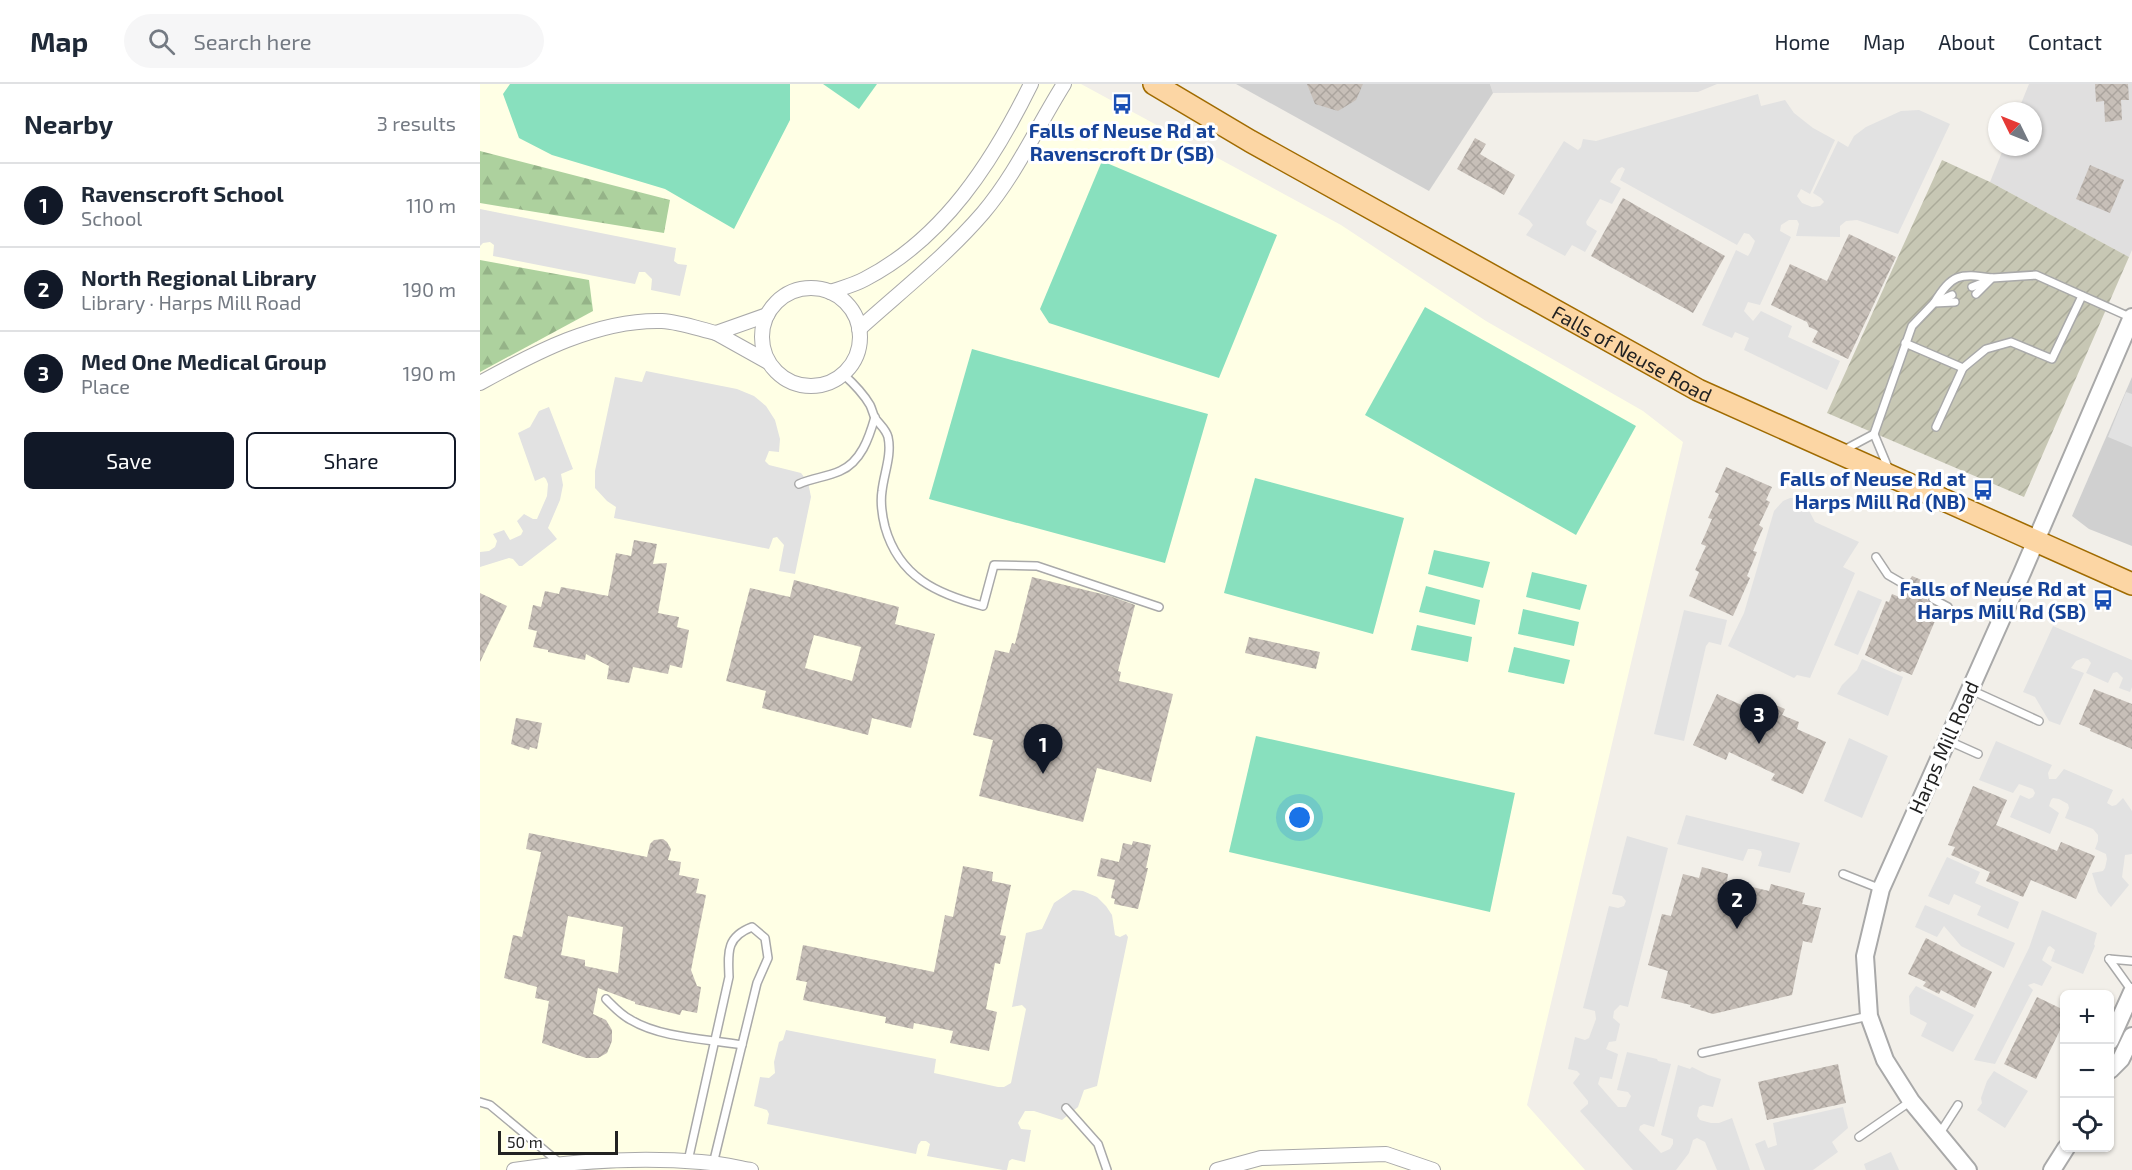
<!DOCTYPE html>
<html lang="en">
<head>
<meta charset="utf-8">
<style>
	:root { --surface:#fff; --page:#f6f6f7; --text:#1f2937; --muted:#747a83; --line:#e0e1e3; --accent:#111827 }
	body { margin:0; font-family:"Exo 2",sans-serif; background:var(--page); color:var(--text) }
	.controls { position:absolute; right:18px; bottom:18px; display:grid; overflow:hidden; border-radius:9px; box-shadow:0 2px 4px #0004 }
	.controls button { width:54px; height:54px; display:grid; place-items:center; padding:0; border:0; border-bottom:2px solid var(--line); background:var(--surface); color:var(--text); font:30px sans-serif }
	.compass { position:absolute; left:1508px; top:18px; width:54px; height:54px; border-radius:50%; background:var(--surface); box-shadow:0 2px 4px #0004; rotate:313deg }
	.scale { position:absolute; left:18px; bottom:15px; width:120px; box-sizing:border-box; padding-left:6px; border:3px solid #222; border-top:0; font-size:16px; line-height:21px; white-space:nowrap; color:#222; -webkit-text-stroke:4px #fff; paint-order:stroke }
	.you { position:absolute; left:820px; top:734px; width:21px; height:21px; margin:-15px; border:4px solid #fff; border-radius:50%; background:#1a73e8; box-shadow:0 0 0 9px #1a73e833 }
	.badge { display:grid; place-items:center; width:39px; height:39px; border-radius:50%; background:var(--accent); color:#fff; font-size:20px; font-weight:700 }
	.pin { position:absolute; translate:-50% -50px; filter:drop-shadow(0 2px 3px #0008) }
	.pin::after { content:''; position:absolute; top:32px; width:21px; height:18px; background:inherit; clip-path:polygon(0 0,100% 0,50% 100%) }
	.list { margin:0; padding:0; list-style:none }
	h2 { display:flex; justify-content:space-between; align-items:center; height:78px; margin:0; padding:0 24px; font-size:26px }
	h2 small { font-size:20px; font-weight:400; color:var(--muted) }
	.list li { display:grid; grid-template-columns:39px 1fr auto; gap:18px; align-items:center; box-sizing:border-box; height:84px; padding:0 24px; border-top:2px solid var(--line) }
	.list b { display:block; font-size:22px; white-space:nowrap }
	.list p { margin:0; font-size:20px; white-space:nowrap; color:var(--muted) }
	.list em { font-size:20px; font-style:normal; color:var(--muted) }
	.actions { display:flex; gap:12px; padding:18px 24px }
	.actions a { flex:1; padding:14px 0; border:2px solid var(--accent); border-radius:9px; text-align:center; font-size:21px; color:var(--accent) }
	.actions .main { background:var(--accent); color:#fff }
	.icon { flex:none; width:33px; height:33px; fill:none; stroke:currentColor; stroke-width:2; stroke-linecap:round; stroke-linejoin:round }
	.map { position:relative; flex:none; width:1652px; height:1086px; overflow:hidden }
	header { display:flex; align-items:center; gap:36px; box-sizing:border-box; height:84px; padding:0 30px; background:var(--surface); border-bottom:2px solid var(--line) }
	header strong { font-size:28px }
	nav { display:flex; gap:33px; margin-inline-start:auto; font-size:21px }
	.search { width:420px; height:54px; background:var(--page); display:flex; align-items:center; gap:15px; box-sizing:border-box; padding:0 21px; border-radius:33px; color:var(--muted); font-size:22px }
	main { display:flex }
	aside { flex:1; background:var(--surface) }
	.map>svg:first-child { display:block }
	.residential { fill:#e0dfdf }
	.education { fill:#ffffe5 }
	.religious { fill:#d0d0d0 }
	.construction { fill:url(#construction-furrows) }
	.forest { fill:url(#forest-firs) }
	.pitch { fill:#88e0be }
	.parking { fill:#e2e2e2 }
	.building { fill:url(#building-cross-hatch); fill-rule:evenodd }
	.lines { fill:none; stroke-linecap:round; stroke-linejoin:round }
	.service-casing { stroke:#a9a9a9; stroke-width:10 }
	.minor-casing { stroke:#a9a9a9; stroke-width:16 }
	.tertiary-casing { stroke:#a9a9a9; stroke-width:20 }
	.primary-casing { stroke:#a06b00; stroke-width:24 }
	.service { stroke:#fff; stroke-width:7 }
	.minor { stroke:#fff; stroke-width:14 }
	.tertiary { stroke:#fff; stroke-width:16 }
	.primary { stroke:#fcd6a4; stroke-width:21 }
	.labels { text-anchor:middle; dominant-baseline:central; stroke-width:6; stroke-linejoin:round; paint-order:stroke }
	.transit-label { font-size:20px; font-weight:bold; fill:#164399; stroke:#fff; text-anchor:end }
	.street-label { font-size:20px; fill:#222; stroke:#fff }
</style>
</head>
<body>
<header>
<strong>Map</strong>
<div class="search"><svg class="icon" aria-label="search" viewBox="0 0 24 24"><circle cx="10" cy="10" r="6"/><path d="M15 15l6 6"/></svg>Search here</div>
<nav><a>Home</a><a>Map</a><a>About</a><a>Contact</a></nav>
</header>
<main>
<aside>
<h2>Nearby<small>3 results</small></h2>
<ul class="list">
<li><span class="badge">1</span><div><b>Ravenscroft School</b><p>School</p></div><em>110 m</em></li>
<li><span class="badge">2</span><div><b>North Regional Library</b><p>Library · Harps Mill Road</p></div><em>190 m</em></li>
<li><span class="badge">3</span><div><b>Med One Medical Group</b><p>Place</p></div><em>190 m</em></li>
</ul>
<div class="actions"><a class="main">Save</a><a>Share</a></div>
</aside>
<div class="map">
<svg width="1652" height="1086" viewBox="0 0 1652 1086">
	<defs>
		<pattern id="construction-furrows" width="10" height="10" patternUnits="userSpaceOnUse" patternTransform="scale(1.5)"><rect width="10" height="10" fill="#c7c7b4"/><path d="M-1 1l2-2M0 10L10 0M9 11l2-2" fill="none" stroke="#abab9a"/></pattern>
		<pattern id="forest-firs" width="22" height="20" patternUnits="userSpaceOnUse" patternTransform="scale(1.5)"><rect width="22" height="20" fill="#add19e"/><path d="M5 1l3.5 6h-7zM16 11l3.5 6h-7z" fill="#95b388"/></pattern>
		<pattern id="building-cross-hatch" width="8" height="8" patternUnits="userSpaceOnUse" patternTransform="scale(1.5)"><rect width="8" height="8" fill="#c7bfb8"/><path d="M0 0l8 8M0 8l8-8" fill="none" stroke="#aba49e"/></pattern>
	</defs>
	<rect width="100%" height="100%" fill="#f2efe9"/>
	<!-- residential -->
	<g class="residential">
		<polygon points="1010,0 1237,0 1218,8 1013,9"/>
		<polygon points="1549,0 1652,0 1652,166 1649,173 1510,98 1524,63 1553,63 1553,27 1538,27"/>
	</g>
	<!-- education -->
	<polygon class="education" points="0,0 601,0 861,141 1006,237 1163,327 1203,358 1047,1021 1105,1086 0,1086"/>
	<!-- religious -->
	<g class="religious">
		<polygon points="756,0 1010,0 1013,9 949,107"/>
		<polygon points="1652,293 1652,462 1609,445 1592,432"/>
	</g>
	<!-- construction -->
	<polygon class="construction" points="1462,76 1510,98 1649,173 1544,413 1347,329"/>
	<!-- forest -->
	<g class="forest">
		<polygon points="0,67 190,116 184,149 0,119"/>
		<polygon points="0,176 109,196 113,227 0,288"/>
	</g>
	<!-- pitch -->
	<g class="pitch">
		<polygon points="30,0 310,0 310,36 254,145 185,105 72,71 39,54 23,10"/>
		<polygon points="343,0 397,0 379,25"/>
		<polygon points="622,77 797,151 739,294 569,239 560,225"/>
		<polygon points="945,223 1156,342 1096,451 885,331"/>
		<polygon points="492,265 728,330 685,479 449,415"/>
		<polygon points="775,394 924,434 893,550 744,509"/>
		<polygon points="954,466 1010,478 1003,504 948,490"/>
		<polygon points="1052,488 1107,501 1100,526 1046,513"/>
		<polygon points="946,502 1000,516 995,541 939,528"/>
		<polygon points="1043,525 1099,538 1094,562 1038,550"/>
		<polygon points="937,541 992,553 988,578 931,566"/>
		<polygon points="1034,563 1090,576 1084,600 1028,588"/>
		<polygon points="776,652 1035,709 1010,828 749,768"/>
	</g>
	<!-- parking -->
	<g class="parking">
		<polygon points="1278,10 1281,22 1305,16 1314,29 1333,44 1355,56 1330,110 1321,105 1317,112 1322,119 1332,123 1340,122 1344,118 1341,114 1333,109 1358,57 1368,63 1374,52 1386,43 1421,27 1439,26 1470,40 1418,150 1377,136 1366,137 1360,142 1360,153 1316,152 1319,140 1317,136 1309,136 1301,141 1300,147 1311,153 1280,221 1268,218 1264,227 1273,237 1281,227 1312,242 1308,253 1360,277 1347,306 1264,266 1269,254 1255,248 1252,254 1222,241 1256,166 1268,172 1271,167 1275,157 1269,150 1264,149 1257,161 1140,96 1145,85 1142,83 1138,85 1130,98 1141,104 1132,120 1120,115 1106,138 1107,141 1117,147 1105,168 1092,161 1085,172 1046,151 1053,141 1049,136 1038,130 1084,57 1098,66 1101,63 1103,55 1116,57"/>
		<polygon points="0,125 196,164 194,177 198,180 207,181 200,212 171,206 172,195 165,188 159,188 155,200 13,172 14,161 10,158 3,159 0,162"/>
		<polygon points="166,287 257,305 274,312 286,322 295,336 300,355 299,368 289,367 285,377 289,381 321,389 328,398 331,413 315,490 299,487 304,461 297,453 293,454 289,465 134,434 136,423 127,417 115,404 115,387 135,293 162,298"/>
		<polygon points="1646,308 1652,310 1652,363 1628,353"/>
		<polygon points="69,323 93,385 81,390 83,401 80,416 68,444 77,455 42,482 39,482 33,475 29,474 0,483 0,468 9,467 15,463 17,457 13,450 24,446 30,456 41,451 43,447 37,437 44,430 53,435 57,435 67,412 68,400 66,395 64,393 55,397 38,349 50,343 59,327"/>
		<polygon points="1310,414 1317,414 1325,419 1335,438 1379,458 1363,483 1375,489 1330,594 1317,591 1314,594 1248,562 1264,529 1294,427 1303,417"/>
		<polygon points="1378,506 1402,516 1378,571 1354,561"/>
		<polygon points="1204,526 1247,536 1241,561 1229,558 1226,562 1204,657 1174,650"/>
		<polygon points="1573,542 1652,576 1652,603 1650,608 1639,604 1643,594 1637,588 1633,589 1628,599 1606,589 1611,579 1608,575 1603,574 1596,577 1591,584 1604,589 1580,641 1569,637 1555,613 1543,608"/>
		<polygon points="1382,575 1423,593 1408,632 1357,610 1362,601 1377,586"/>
		<polygon points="1369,654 1408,672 1382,734 1344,717"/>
		<polygon points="1516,657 1572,681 1568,689 1569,695 1576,695 1584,685 1633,706 1627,719 1632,722 1636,721 1643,714 1652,727 1652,770 1645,771 1642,793 1649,801 1631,823 1618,808 1612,789 1623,787 1625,784 1627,775 1626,770 1615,765 1618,757 1618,751 1613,745 1585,734 1589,724 1588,720 1579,715 1573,714 1571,716 1569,722 1579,729 1570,750 1530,733 1540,711 1549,715 1553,713 1555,709 1553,705 1539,700 1533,709 1499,696"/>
		<polygon points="1206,731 1320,759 1310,789 1278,782 1282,770 1281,767 1273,765 1268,765 1263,777 1197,760"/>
		<polygon points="1147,752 1188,764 1148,923 1140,921 1134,927 1133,934 1140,940 1136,957 1129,958 1126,965 1138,970 1132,995 1120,993 1118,1000 1138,1023 1146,1023 1151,1012 1148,1008 1137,1006 1147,968 1177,975 1178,977 1191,980 1174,1043 1164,1040 1160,1042 1159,1046 1181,1069 1190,1065 1193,1060 1193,1055 1181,1051 1198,981 1210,985 1212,983 1228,991 1241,995 1233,1023 1223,1021 1219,1023 1217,1032 1220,1036 1231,1039 1239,1039 1252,1034 1270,1086 1237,1086 1225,1058 1217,1054 1213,1056 1209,1069 1196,1086 1153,1086 1100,1027 1108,1020 1108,1017 1093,999 1100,990 1097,987 1088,985 1095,953 1105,956 1109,954 1116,935 1115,927 1103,924 1129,822 1138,824 1144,822 1146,817 1142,812 1132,810"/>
		<polygon points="1467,773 1500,788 1495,799 1539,818 1528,845 1497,831 1501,822 1474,810 1469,821 1448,812"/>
		<polygon points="593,806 603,807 617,813 626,822 632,831 635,851 640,853 646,850 648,853 617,1002 604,1006 598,1023 582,1036 554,1027 545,1027 538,1039 541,1045 551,1046 545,1078 532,1075 529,1077 527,1086 523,1086 447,1072 450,1060 446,1057 441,1057 438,1061 436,1070 287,1040 289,1030 287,1026 274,1022 280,993 289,994 295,989 294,978 299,958 303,956 306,946 456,975 454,989 518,1003 524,1003 531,999 546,925 542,921 532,923 546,849 562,845 574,819"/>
		<polygon points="1445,821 1535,859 1524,884 1481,862 1464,842 1457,853 1435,843"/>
		<polygon points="1562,826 1617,849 1614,860 1615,862 1603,890 1571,877 1575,866 1570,862 1568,863 1562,876 1572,883 1562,902 1554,899 1548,901 1553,906 1515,980 1494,976 1549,864"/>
		<polygon points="1436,902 1494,931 1473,968 1441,952 1447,939 1430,930 1429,912"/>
		<polygon points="1514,987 1548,1007 1525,1044 1497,1026 1502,1019 1501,1014 1507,997"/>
		<polygon points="1363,1023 1368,1044 1352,1058 1358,1068 1333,1086 1285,1086 1275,1060 1285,1056 1288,1064 1297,1061 1293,1039"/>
		<polygon points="1411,1068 1419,1086 1386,1086 1384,1080"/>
	</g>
	<!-- building -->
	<g class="building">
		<polygon points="827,0 883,0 876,16 858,27 835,20"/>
		<polygon points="1615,0 1648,0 1649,16 1641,16 1642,36 1625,38 1624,17 1616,18"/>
		<polygon points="995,54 1006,60 1000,70 1035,91 1024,111 977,85"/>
		<polygon points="1610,81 1644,96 1630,129 1596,115"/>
		<polygon points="1143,114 1245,172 1213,229 1111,172"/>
		<polygon points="1369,150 1416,173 1368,275 1332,258 1338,247 1329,243 1327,238 1291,221 1310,180 1347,197"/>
		<polygon points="1246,383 1292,403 1286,416 1290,418 1279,441 1283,444 1273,467 1277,468 1267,492 1270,494 1253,532 1209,512 1219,488 1215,486 1226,462 1221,460 1232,435 1228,434 1239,410 1235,408"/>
		<polygon points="154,456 177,460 173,480 187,479 178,529 199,533 197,543 209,546 202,584 190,581 188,590 153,583 149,599 127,595 129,582 106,570 105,576 68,568 68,566 53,563 57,547 48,545 53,521 61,523 65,507 79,510 81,503 128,512 136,469 151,472"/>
		<polygon points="1432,492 1458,503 1455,510 1451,510 1447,515 1451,520 1449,526 1458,530 1432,591 1422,587 1420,588 1385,571 1406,517 1409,518 1412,510 1422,514 1425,507 1430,507 1433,503 1429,497"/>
		<polygon points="552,493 630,512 655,521 638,587 641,588 639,597 693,610 671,698 617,684 603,738 499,712 513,656 493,651 515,566 529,569 532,559 535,560"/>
		<path d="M314,496L419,523L415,540L455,550L431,644L392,634L388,651L282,624L286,607L246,597L270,504L310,513ZM334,551L381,563L372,597L325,584Z"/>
		<polygon points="0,509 27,522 0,578"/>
		<polygon points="769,553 840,568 836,585 765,569"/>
		<polygon points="1614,605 1652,620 1652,665 1610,647 1611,645 1599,640"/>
		<polygon points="1237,610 1266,623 1269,616 1285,623 1288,618 1305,625 1302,631 1319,638 1317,645 1346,658 1323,710 1291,696 1295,690 1249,668 1246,676 1213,661"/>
		<polygon points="36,634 62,639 57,665 50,663 49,666 31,660"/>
		<polygon points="1493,702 1527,716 1516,741 1577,767 1581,758 1615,772 1596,815 1551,796 1543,813 1506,797 1510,788 1471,771 1475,763 1468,761"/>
		<path d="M49,749L167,773L170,760L174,756L183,755L187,758L191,765L188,776L201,778L199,791L219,795L216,809L226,811L211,886L217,902L221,903L217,929L202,926L200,931L155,920V918L118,904L113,930L126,936L132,946V957L127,969L118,974H106L62,959L69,917L55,914L57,903L24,894L33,851L42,853L61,768L46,765ZM88,832L143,843L138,889L105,882V876L81,871Z"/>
		<polygon points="653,757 671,761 666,784 668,784 658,825 634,820 635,815 631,814 635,796 617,792 621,774 639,778 643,759 652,761"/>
		<polygon points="483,782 513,788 512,797 531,801 520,851 526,852 520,880 515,879 506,925 517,928 509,967 470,959 473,947 434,939 433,945 405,939 406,933 323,916 327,898 316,896 323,861 454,888 465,831 473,833"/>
		<polygon points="1222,783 1248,790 1247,797 1289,807 1291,800 1325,809 1322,820 1341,824 1332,859 1323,857 1312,911 1233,930 1210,923 1211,921 1181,914 1188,887 1168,881 1182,830 1191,832 1203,790 1219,794"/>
		<polygon points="1446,854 1512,888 1495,924 1461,906 1459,910 1443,902 1446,898 1428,890"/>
		<polygon points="1557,913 1584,926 1584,938 1556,995 1524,980"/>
		<polygon points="1358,980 1366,1019 1287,1036 1278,998"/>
	</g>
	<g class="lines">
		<!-- service casing -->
		<g class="service-casing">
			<g id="service">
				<polyline points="1492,203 1507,197"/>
				<polyline points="1496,210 1512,194 1556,191 1652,234"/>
				<polyline points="1459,217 1472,211"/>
				<path d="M1454,219C1472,190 1479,189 1512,194"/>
				<polyline points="1425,259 1483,284"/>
				<path d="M363,290C373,299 383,309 390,321C392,325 393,330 395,334C399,340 406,345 408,353C412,371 404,389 402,407C400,420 402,431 405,443C419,493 457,510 503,522L514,481L557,482L679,523"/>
				<polyline points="1456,343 1483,284 1506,265 1531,258 1572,275 1602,212"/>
				<polyline points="1364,366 1394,350"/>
				<polyline points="1409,386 1394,350 1432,242 1454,219 1475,218"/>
				<path d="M319,400C332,394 347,393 360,387C381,378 389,354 395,333"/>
				<polyline points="1396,473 1408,491 1427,502"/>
				<polyline points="1453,515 1468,523"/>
				<polyline points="1491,606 1559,637"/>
				<polyline points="1469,657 1498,670"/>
				<polyline points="1363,790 1401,805"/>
				<polyline points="1629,875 1652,907"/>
				<polyline points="1629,875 1652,877"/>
				<path d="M126,915C134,923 141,931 151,936C181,954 227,955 262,961"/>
				<polyline points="1222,969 1389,932"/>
				<polyline points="0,1018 10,1021 81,1080"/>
				<polyline points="586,1024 618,1060 627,1086"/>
				<polyline points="1460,1049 1478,1021"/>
				<polyline points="1379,1053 1431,1017"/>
				<path d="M208,1077L249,893C248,868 246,853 272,843L285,854L288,874L277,899L233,1080"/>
			</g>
		</g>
		<!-- minor casing -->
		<g class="minor-casing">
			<g id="minor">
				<circle cx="331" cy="253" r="49"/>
				<path d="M350,208C362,204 374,201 385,195C464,154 513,77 551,0"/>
				<polyline points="287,231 236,249 288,278"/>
				<path d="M379,245C421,207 466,172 503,129C536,90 557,43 584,0"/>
				<path d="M0,299C54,269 118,235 182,237C200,238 219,245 236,249"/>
				<path d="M34,1086C96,1077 159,1073 221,1078C238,1079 255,1083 271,1086"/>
				<polyline points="737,1086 781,1074 906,1070 953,1086"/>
			</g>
		</g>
		<!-- tertiary casing -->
		<g class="tertiary-casing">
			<g id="tertiary">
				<polyline points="1630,957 1652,908"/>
				<polyline points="1630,986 1641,975 1652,952"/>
				<polyline points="1488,1086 1431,1017 1405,976 1389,932 1385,872 1401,805 1542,489 1652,233"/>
				<polyline points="1572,1086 1586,1064"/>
			</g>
		</g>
		<!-- primary casing -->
		<g class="primary-casing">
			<g id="primary">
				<path id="s1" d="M674,0L770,57L1218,306L1652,500"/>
			</g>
		</g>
		<!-- service -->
		<use href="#service" class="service"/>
		<!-- minor -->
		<use href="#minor" class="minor"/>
		<!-- tertiary -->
		<use href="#tertiary" class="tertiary"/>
		<!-- primary -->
		<use href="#primary" class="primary"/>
	</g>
	<!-- icons -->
	<defs>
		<g id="bus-bare" transform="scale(1.62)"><path d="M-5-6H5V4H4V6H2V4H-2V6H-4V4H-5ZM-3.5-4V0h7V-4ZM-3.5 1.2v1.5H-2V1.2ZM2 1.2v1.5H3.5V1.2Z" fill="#1a4fb4" stroke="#fff" stroke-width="2.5" paint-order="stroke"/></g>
	</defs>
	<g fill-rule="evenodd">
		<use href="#bus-bare" x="642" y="20"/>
		<use href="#bus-bare" x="1503" y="406"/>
		<use href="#bus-bare" x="1623" y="516"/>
	</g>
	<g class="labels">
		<!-- transit labels -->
		<g class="transit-label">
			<text x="642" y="46" text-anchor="middle">Falls of Neuse Rd at<tspan x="642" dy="23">Ravenscroft Dr (SB)</tspan></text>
			<text x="1486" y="394">Falls of Neuse Rd at<tspan x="1486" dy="23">Harps Mill Rd (NB)</tspan></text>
			<text x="1606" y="504">Falls of Neuse Rd at<tspan x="1606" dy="23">Harps Mill Rd (SB)</tspan></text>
		</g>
		<!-- street labels -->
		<g class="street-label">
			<text stroke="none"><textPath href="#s1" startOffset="549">Falls of Neuse Road</textPath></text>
			<text transform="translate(1463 663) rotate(-66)">Harps Mill Road</text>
		</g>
	</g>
</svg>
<div class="controls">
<button>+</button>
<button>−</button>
<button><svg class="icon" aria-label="locate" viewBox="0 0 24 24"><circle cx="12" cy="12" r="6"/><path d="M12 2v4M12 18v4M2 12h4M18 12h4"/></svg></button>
</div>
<svg class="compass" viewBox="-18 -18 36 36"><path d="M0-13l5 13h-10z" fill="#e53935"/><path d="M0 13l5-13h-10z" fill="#747a83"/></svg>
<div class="scale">50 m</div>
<div class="you"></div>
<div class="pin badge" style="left:563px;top:690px">1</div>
<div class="pin badge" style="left:1257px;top:845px">2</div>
<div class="pin badge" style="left:1279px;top:660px">3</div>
</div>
</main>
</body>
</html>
